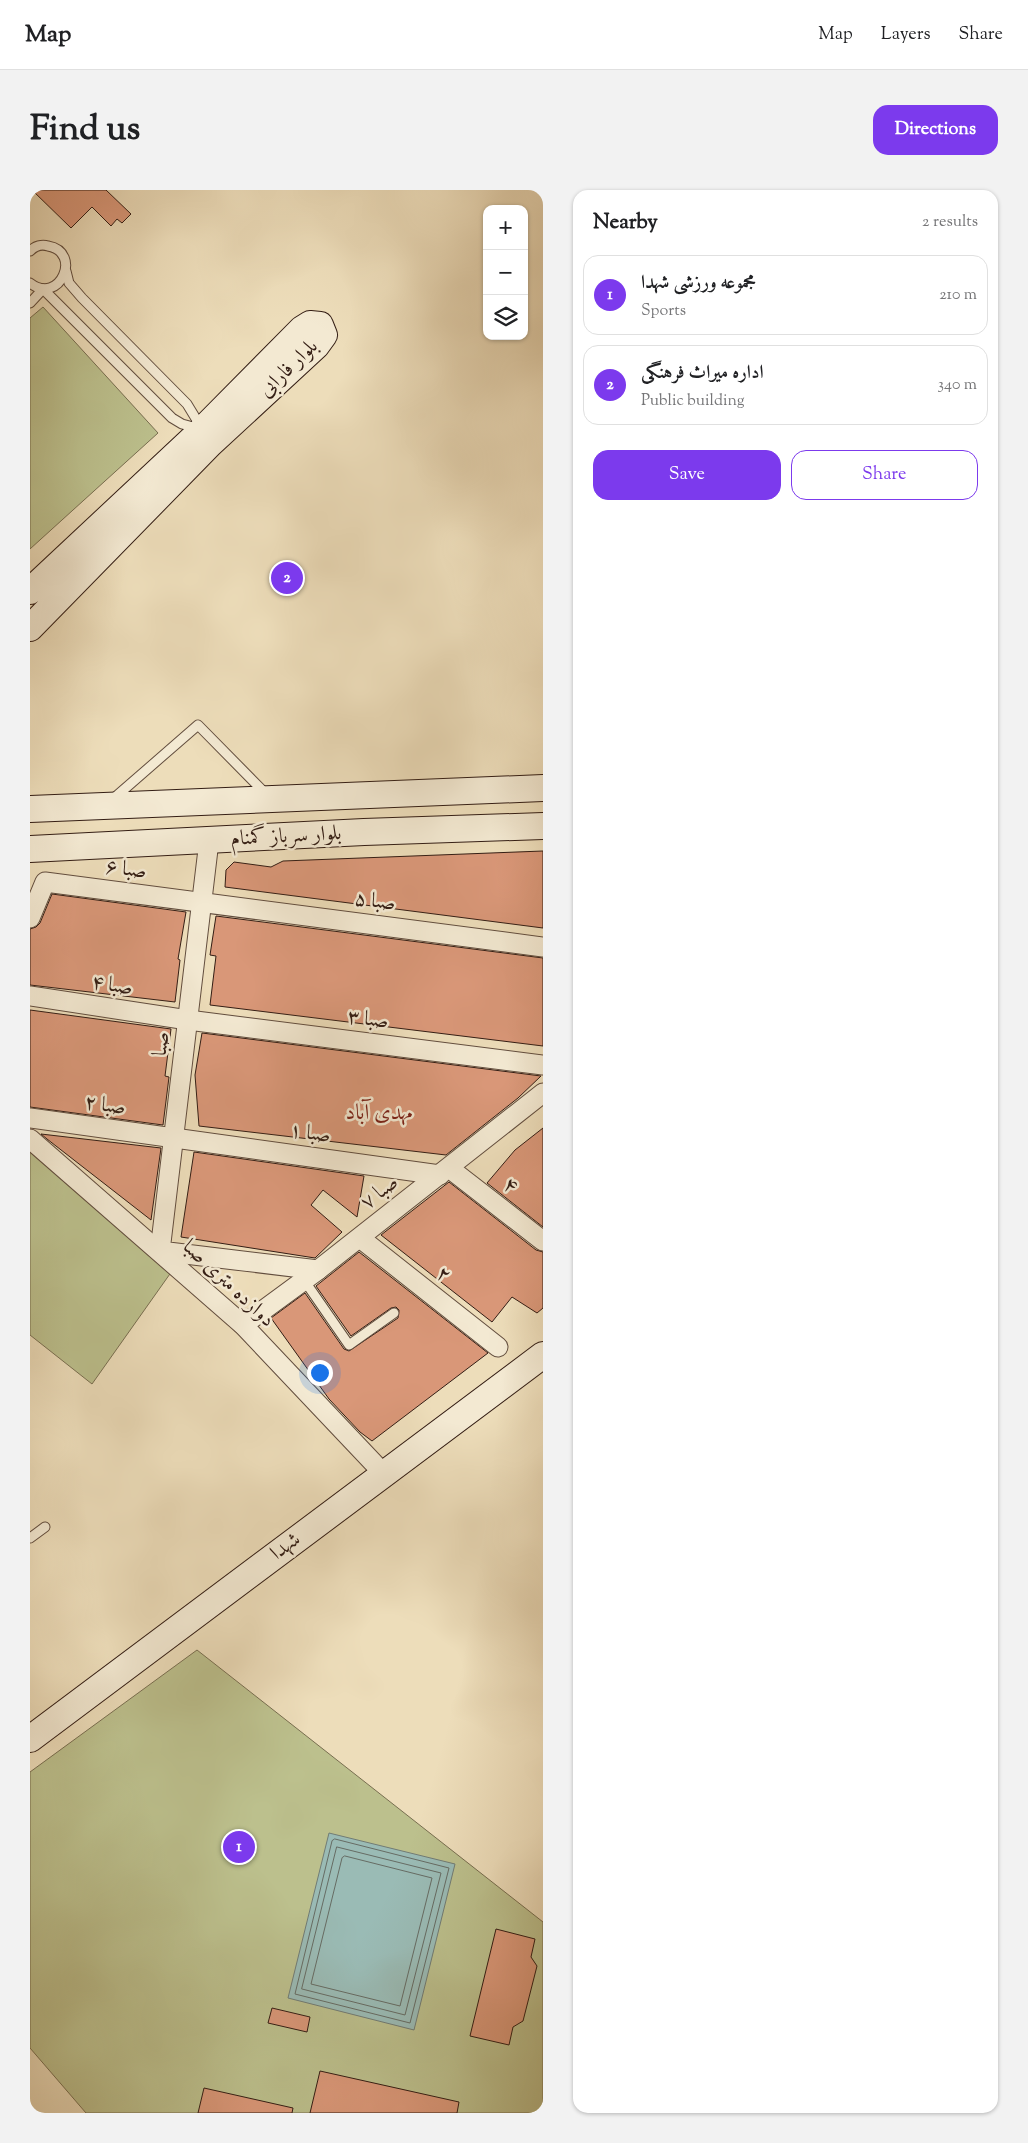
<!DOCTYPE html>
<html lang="en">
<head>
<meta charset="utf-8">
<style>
	:root { --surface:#fff; --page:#f2f2f2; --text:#202124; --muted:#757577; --line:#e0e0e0; --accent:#7c3aed }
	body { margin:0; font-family:"Sorts Mill Goudy",Amiri,serif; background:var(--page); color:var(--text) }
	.controls { position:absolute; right:15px; top:15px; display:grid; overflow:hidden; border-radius:10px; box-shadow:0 1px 4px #0004 }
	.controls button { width:45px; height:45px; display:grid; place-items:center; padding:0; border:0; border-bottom:1px solid var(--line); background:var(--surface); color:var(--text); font:25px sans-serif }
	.you { position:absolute; left:289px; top:1182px; width:18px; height:18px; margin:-12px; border:4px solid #fff; border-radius:50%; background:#1a73e8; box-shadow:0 0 0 8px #1a73e833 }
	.badge { display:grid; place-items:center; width:32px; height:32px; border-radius:50%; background:var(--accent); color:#fff; font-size:16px; font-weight:700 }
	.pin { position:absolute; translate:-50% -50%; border:2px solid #fff; box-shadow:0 1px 5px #0006 }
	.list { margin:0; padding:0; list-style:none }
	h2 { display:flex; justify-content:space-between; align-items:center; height:65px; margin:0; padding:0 20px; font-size:21px }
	h2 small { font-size:16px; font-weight:400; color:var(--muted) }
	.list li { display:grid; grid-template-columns:32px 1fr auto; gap:15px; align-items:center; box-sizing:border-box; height:80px; margin:0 10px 10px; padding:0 10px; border:1px solid var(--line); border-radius:15px }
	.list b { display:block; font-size:19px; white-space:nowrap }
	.list p { margin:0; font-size:16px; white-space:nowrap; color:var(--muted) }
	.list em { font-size:16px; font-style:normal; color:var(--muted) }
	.actions { display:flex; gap:10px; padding:15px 20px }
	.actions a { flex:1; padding:11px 0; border:1px solid var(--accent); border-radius:15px; text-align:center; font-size:18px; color:var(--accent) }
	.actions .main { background:var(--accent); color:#fff }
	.icon { flex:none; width:28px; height:28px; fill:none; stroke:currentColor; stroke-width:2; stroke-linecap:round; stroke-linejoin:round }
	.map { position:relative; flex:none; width:513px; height:1923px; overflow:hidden; border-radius:15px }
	header { display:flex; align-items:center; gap:30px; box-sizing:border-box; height:70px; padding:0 25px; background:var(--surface); border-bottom:1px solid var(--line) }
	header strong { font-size:24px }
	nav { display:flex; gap:28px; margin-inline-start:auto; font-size:18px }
	.intro { display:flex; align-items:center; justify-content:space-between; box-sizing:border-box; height:120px; padding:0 30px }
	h1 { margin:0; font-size:35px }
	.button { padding:12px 22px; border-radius:15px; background:var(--accent); color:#fff; font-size:18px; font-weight:700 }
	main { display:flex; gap:30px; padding:0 30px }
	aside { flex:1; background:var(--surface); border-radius:15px; box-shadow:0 1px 4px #0004 }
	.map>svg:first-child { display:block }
	.green { fill:#bcc08d; stroke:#786e50 }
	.water { fill:#9abbb5; stroke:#717c75 }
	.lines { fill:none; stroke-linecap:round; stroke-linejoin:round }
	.shore { stroke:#666c64; stroke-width:1 }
	.building { fill:#d99778; stroke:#331d14 }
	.service-casing { stroke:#624d3e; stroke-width:11 }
	.minor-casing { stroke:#624d3e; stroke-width:21 }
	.secondary-casing { stroke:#331d14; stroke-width:28 }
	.service { stroke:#f3e9d2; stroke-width:9 }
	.minor { stroke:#f3e9d2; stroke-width:19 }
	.secondary { stroke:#f3e9d2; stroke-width:26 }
	.labels { text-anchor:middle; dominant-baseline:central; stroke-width:5; stroke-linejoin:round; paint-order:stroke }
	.street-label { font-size:21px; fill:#331d14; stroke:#f3e9d2 }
	.neighbourhood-label { font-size:22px; fill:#7a1f14; stroke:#f3e9d2 }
</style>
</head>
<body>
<header>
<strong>Map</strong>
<nav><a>Map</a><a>Layers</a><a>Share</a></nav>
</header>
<div class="intro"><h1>Find us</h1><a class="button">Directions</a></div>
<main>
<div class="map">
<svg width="513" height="1923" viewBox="0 0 513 1923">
	<rect width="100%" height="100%" fill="#edddba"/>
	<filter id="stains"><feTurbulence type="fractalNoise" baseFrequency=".004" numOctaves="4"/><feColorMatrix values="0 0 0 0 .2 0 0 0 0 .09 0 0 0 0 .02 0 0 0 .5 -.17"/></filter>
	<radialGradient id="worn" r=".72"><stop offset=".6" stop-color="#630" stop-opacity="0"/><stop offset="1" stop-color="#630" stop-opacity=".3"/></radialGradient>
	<!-- green -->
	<g class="green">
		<polygon points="13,117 128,243 0,359 0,128"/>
		<polygon points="0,959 142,1081 62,1194 0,1145"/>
		<polygon points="167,1460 513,1732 513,1923 56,1923 0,1858 0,1582"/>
	</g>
	<!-- water -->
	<polygon class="water" points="299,1643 425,1674 384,1840 258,1808"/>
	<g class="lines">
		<!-- shore -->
		<g class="shore">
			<polygon points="305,1649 419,1678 380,1833 265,1804 302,1651"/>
			<polygon points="307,1657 411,1683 375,1825 272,1799"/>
			<polygon points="315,1666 402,1688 370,1816 281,1794 312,1668"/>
		</g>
	</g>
	<!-- building -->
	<g class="building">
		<polygon points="2,0 76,0 101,24 92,33 87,29 81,36 62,17 41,38"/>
		<polygon points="513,661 513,738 195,697 196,680 204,672 241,677 253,671"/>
		<polygon points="22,704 156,722 148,769 150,770 145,812 0,795 0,739 6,737 10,733"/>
		<polygon points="186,726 513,768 513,856 180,815 186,766 180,765"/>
		<polygon points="0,820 141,839 135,886 139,887 133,935 0,917"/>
		<polygon points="172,843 511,886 488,908 416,965 169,936 165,885"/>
		<polygon points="513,938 513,1037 457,993 485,960"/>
		<polygon points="11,944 131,958 121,1030 17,949"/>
		<polygon points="164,962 334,986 327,1027 293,1000 281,1015 312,1042 285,1068 151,1047"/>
		<polygon points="419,992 506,1060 513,1062 513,1118 507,1123 482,1107 462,1132 351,1045"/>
		<polygon points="329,1062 458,1163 342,1251 330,1242 299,1209 241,1128 275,1103 314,1159 319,1161 368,1128 369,1120 366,1117 361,1118 321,1146 286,1096"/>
		<polygon points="466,1739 505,1749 501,1767 507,1776 493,1831 483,1837 479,1855 440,1846"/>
		<polygon points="242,1818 280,1827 277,1842 238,1833"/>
		<polygon points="290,1881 429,1912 427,1923 280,1923"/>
		<polygon points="174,1898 263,1918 262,1923 168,1923"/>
	</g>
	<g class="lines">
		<!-- service casing -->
		<g class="service-casing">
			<g id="service">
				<path d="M0,61C5,56 12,54 18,56C53,62 30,116 0,93"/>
				<polyline points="36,81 39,93 52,108 157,214 171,237"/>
				<polyline points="0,113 13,99 142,228 152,234 167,238"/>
				<polyline points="83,609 168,535 236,604"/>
				<polyline points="274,1090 319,1155 364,1123"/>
				<polyline points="0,1348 15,1337"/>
			</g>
		</g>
		<!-- minor casing -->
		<g class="minor-casing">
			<g id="minor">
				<polyline points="179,651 130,1061 288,1080"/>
				<polyline points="0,728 15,692 513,757"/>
				<polyline points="0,806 158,830 513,875"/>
				<polyline points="0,928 410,985"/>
				<polyline points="0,949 213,1135 354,1284"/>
				<polyline points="419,978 513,1051"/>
				<polyline points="330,1048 468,1157"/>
				<polyline points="213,1135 288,1080 513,903"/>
			</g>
		</g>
		<!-- secondary casing -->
		<g class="secondary-casing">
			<g id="secondary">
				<polyline points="0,401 172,240 272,139 280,134 290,135 294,145 286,156 180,254 0,438"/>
				<polyline points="0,619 513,598"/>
				<polyline points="0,659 334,642 513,636"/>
				<polyline points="0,1549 513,1165"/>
			</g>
		</g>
		<!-- service -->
		<use href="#service" class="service"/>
		<!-- minor -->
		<use href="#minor" class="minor"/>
		<!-- secondary -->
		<use href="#secondary" class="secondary"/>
	</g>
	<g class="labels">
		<!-- street labels -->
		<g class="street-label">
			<text transform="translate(259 179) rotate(-44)">بلوار فارابی</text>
			<text transform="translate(256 647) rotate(-3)">بلوار سرباز گمنام</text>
			<text transform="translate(96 680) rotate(7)">صبا ۶</text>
			<text transform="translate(345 712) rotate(7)">صبا ۵</text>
			<text transform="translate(82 796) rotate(9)">صبا ۴</text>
			<text transform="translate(338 830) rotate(7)">صبا ۳</text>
			<text transform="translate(132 854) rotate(-83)">صبا</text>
			<text transform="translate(75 916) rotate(8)">صبا ۲</text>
			<text transform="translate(280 944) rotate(8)">صبا ۱</text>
			<text transform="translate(480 996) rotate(38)">۴</text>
			<text transform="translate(350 1003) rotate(-38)">صبا ۷</text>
			<text transform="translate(413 1085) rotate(38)">۲</text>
			<text transform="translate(198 1094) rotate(43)">دوازده متری صبا</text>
			<text transform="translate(256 1357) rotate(-37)">شهدا</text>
		</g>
		<!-- neighbourhood labels -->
		<g class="neighbourhood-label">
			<text x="349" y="924">مهدی آباد</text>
		</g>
	</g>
	<rect width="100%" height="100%" filter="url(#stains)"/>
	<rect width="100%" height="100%" fill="url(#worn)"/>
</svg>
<div class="controls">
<button>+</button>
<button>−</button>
<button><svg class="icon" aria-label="layers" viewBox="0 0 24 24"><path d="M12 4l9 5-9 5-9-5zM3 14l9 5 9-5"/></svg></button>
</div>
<div class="you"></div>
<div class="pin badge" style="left:209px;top:1657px">1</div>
<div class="pin badge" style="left:257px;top:388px">2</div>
</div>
<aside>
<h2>Nearby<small>2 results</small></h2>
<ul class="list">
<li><span class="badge">1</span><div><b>مجموعه ورزشی شهدا</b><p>Sports</p></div><em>210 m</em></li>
<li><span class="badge">2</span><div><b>اداره میراث فرهنگی</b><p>Public building</p></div><em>340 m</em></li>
</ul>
<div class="actions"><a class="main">Save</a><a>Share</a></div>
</aside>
</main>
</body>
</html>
